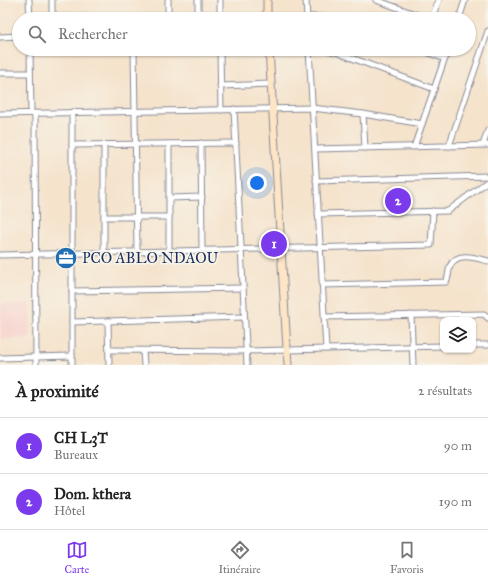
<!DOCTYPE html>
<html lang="fr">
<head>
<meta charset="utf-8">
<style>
	:root { --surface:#fff; --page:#f6f6f6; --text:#222; --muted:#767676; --line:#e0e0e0; --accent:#7c3aed }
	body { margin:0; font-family:"IM FELL Great Primer",serif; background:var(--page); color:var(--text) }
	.controls { position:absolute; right:12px; bottom:12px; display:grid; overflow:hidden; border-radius:8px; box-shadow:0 1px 3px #0004 }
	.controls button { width:36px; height:36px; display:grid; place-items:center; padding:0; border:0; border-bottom:1px solid var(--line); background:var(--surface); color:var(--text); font:20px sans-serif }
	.you { position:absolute; left:257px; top:183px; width:14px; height:14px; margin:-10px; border:3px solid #fff; border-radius:50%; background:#1a73e8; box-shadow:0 0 0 6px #1a73e833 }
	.badge { display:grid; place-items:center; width:26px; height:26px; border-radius:50%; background:var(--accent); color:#fff; font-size:13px; font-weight:700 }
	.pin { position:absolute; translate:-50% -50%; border:2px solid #fff; box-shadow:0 1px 4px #0006 }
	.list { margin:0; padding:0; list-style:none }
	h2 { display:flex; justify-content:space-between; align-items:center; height:52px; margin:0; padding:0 16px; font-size:17px }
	h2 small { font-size:13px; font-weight:400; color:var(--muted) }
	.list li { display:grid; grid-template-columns:26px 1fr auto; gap:12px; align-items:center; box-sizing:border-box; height:56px; padding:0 16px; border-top:1px solid var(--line) }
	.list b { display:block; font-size:15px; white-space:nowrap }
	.list p { margin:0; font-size:13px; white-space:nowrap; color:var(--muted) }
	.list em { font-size:13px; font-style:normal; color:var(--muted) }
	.icon { flex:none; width:22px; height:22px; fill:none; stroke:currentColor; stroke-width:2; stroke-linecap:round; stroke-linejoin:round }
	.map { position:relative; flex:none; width:488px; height:365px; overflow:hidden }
	.search { position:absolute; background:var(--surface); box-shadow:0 1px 3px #0004; left:12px; right:12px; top:12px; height:44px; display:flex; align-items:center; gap:10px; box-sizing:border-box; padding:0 14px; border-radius:22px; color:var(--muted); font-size:15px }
	.sheet { height:164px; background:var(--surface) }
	nav { display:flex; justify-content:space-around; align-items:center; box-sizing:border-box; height:56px; border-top:1px solid var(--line); background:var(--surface); font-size:11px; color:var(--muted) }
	nav a { display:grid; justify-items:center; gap:2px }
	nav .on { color:var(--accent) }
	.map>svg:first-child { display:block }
	.built { fill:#f7d0cb }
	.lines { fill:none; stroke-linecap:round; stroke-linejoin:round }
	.street-casing { stroke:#888995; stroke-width:7 }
	.secondary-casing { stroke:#888995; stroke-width:9 }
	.street { stroke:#fff; stroke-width:5 }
	.secondary { stroke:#fde5c5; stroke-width:7 }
	.labels { text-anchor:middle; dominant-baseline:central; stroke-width:3.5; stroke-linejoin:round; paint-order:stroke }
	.poi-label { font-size:15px; fill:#1b2f5e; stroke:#f7f3e8; text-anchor:start }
</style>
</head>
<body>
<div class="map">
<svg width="488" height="365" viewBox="0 0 488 365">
	<rect width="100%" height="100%" fill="#f7f3e8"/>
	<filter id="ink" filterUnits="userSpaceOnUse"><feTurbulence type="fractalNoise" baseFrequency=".025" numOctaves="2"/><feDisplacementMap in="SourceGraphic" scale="8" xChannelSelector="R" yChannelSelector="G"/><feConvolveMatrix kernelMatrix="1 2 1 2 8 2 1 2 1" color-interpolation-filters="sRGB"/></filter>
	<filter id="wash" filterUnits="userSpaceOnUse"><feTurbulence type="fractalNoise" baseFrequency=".012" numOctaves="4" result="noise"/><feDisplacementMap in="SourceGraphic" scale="16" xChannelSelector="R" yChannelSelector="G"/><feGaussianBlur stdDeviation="0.9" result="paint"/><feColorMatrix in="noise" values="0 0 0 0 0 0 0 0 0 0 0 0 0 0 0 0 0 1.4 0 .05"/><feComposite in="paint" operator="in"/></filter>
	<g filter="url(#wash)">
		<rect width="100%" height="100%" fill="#f5e3cc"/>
		<!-- built -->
		<polygon class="built" points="30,303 30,338 0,339 0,304"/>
	</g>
	<g filter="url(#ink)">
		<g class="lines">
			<!-- street casing -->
			<g class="street-casing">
				<g id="street">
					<polyline points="29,0 30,19"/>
					<polyline points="52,0 52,12 57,17 220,18"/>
					<polyline points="168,0 168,19"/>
					<polyline points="198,0 198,18"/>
					<polyline points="220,0 220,19"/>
					<polyline points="306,0 307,19"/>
					<polyline points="376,0 429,19"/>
					<polyline points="307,17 321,17 335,19"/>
					<polyline points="431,19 439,0"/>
					<polyline points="459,19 465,0"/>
					<polyline points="0,37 19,36"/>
					<polyline points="30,49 31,113"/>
					<polyline points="134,49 137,252"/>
					<polyline points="220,49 221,110"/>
					<polyline points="309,49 326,349"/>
					<polyline points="419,49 445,59"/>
					<polyline points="309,50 323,49 336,52 434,89"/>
					<polyline points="0,73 30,73"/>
					<polyline points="220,86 271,84"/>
					<polyline points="234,109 247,365"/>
					<polyline points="72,112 72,365"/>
					<polyline points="35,113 36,365"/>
					<polyline points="0,114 312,108 363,114 422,124"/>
					<polyline points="363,114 365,148"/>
					<polyline points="201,143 202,250"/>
					<polyline points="169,144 169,251"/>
					<polyline points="72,145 236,143"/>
					<polyline points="104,145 104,252"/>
					<polyline points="483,145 488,130"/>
					<polyline points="449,146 488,31"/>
					<polyline points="414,147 448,49"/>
					<polyline points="315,149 488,145"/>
					<polyline points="316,181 488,176"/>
					<polyline points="169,198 202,197"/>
					<polyline points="318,214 448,211 488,181"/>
					<polyline points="104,217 169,217"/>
					<polyline points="0,255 431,245 433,211"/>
					<path d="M322,285L446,282C449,277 448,272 450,266C457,251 476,258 488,261"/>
					<polyline points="72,291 243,288"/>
					<polyline points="411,315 413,365"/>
					<polyline points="324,317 484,314 488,318"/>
					<polyline points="108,321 109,365"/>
					<polyline points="72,322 244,317"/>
					<polyline points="473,345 488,345"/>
					<polyline points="110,350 246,351 443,346"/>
					<polyline points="143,351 144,365"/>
					<polyline points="0,358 72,356"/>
				</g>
			</g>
			<!-- secondary casing -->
			<g class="secondary-casing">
				<g id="secondary">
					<polyline points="267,0 267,19"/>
					<polyline points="269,49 288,365"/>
				</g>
			</g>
			<!-- street -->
			<use href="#street" class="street"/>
			<!-- secondary -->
			<use href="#secondary" class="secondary"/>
		</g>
	</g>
	<!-- icons -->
	<defs>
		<g id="office-disc" transform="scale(1.15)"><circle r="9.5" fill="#1f6fb2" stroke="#f7f3e8"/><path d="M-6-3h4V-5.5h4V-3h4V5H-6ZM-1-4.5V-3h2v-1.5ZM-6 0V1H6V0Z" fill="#fff"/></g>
	</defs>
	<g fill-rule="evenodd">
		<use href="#office-disc" x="66" y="258"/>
	</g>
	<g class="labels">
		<!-- poi labels -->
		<g class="poi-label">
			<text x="82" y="258">PCO ABLO NDAOU</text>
		</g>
	</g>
</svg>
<div class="controls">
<button><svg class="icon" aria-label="layers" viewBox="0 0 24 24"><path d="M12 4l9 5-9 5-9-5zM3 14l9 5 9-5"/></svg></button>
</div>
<div class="you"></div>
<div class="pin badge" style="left:274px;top:244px">1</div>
<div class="pin badge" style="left:398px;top:201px">2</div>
<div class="search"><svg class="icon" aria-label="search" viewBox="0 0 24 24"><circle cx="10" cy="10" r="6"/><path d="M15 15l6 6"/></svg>Rechercher</div>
</div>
<section class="sheet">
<h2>À proximité<small>2 résultats</small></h2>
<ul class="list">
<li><span class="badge">1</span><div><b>CH L3T</b><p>Bureaux</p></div><em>90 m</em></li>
<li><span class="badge">2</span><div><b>Dom. kthera</b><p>Hôtel</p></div><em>190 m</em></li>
</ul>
</section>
<nav>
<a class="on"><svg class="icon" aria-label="map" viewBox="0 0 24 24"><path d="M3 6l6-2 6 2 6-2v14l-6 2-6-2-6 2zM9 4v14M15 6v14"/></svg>Carte</a>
<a><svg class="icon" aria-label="directions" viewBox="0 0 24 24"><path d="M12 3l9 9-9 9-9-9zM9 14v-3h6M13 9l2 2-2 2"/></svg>Itinéraire</a>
<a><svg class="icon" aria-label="saved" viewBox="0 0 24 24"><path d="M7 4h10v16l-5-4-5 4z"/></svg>Favoris</a>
</nav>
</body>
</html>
